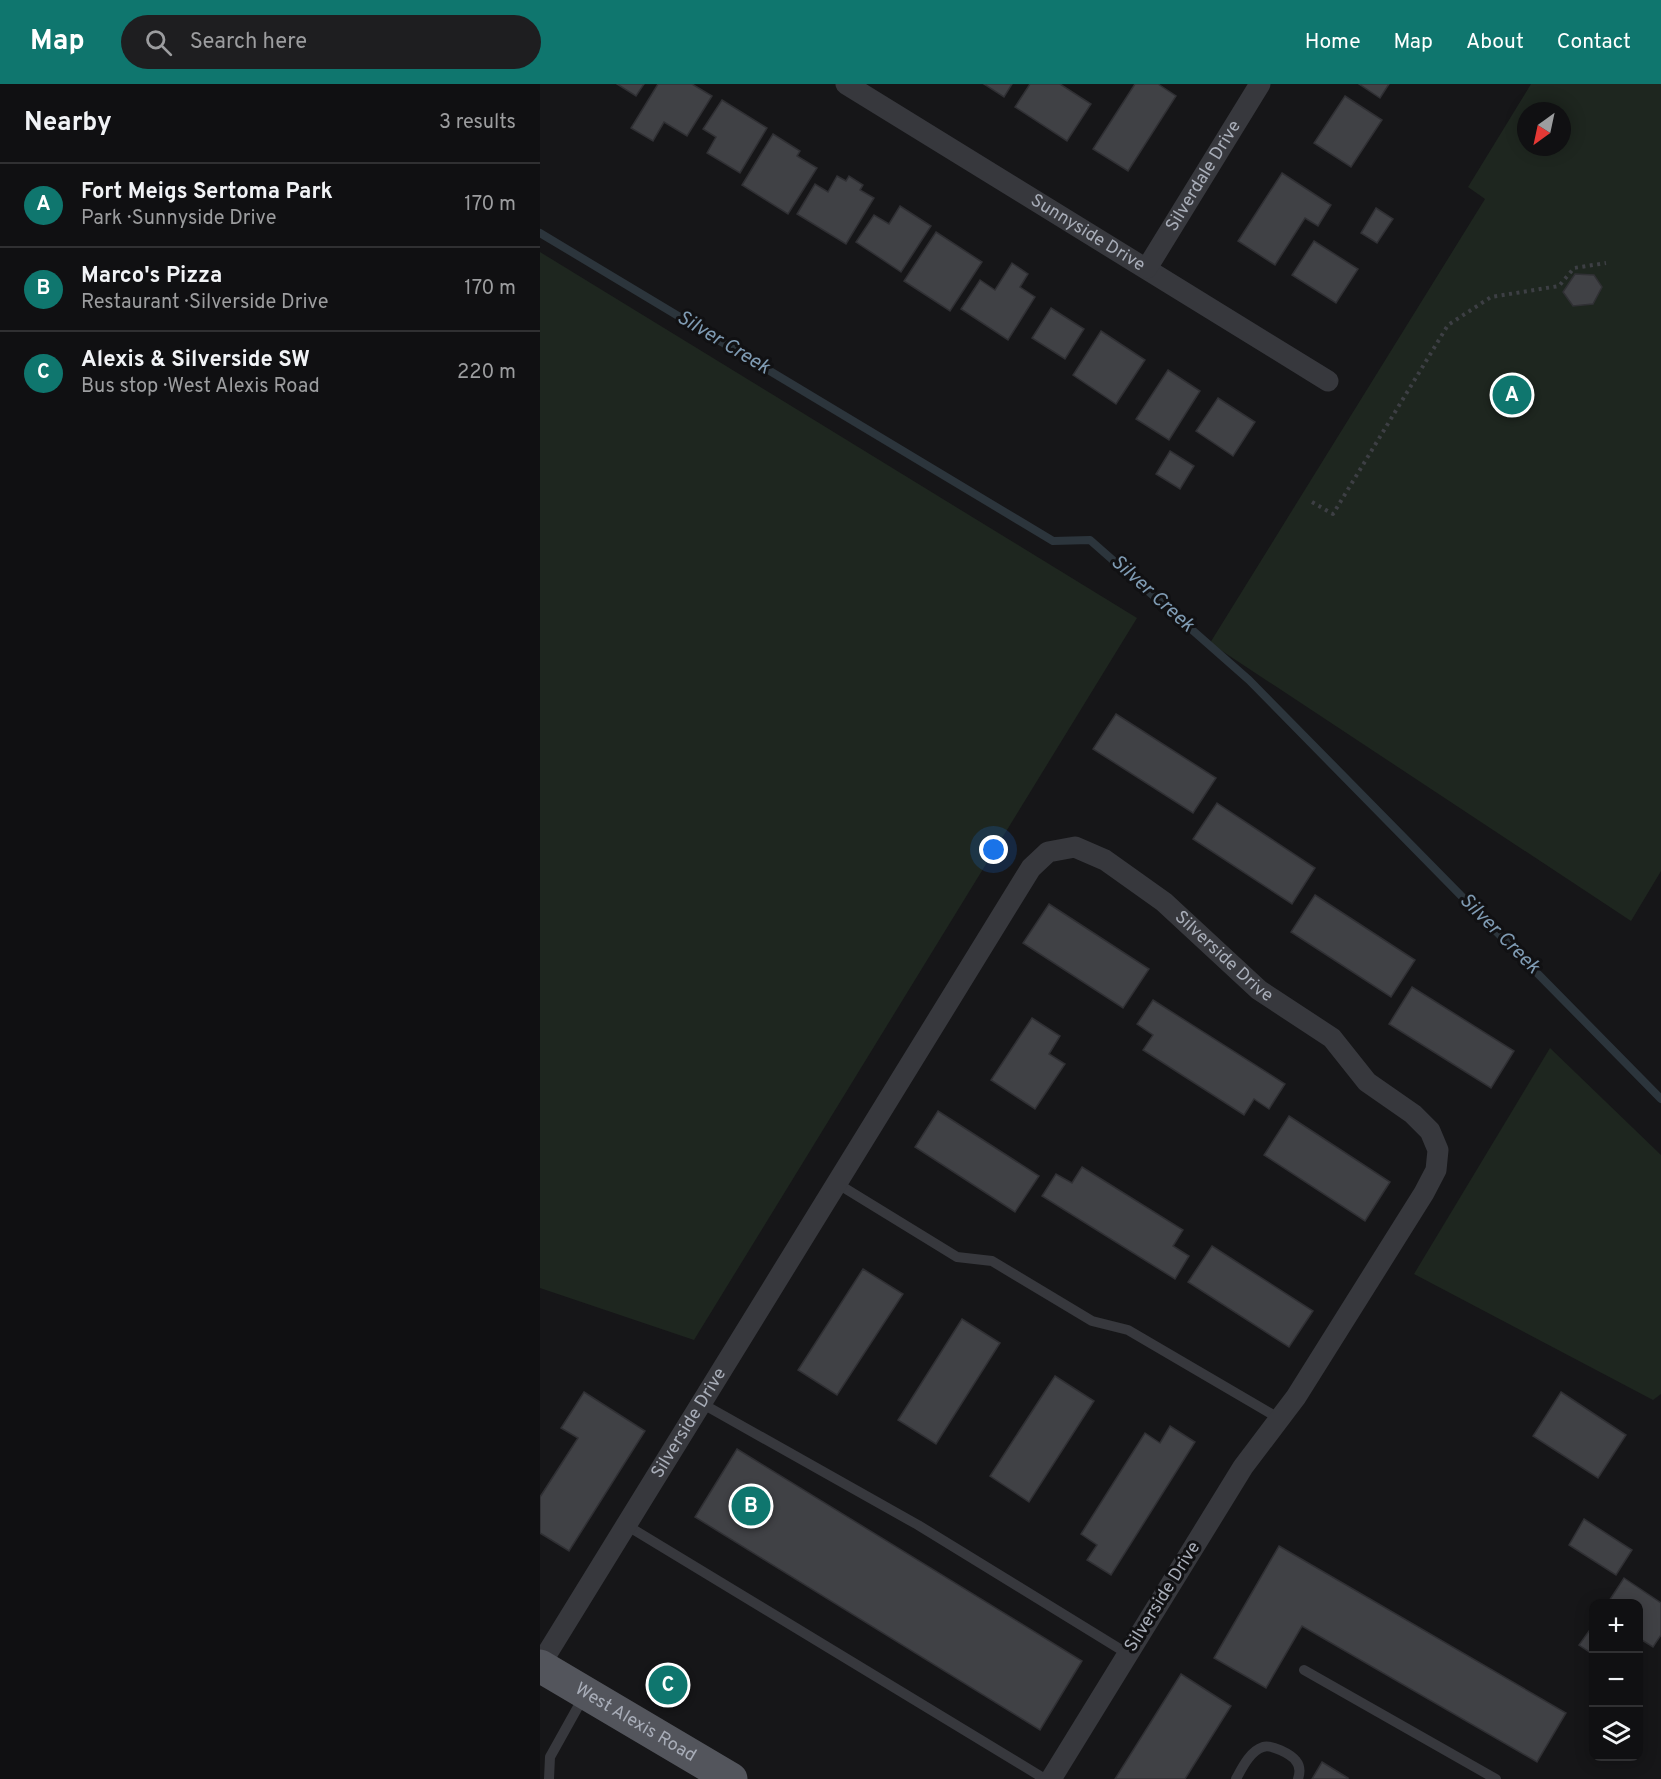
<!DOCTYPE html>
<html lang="en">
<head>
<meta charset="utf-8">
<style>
	:root { --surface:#101012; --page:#1e1e20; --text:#f1f3f6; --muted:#9c9d9f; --line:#303032; --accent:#0f766e }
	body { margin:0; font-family:Overpass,sans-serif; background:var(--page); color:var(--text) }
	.controls { position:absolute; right:18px; bottom:18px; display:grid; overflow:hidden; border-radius:12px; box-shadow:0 3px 15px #0003 }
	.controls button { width:54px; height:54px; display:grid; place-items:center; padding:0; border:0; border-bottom:2px solid var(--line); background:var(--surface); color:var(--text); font:30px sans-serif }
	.compass { position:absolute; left:977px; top:18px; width:54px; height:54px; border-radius:50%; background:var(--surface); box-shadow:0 3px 15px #0003; rotate:213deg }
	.you { position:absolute; left:454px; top:766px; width:21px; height:21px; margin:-15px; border:4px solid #fff; border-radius:50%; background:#1a73e8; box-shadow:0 0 0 9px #1a73e833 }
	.badge { display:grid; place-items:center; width:39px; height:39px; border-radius:50%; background:var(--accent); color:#fff; font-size:20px; font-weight:700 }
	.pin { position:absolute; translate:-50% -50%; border:3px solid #fff; box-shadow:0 2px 6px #0006 }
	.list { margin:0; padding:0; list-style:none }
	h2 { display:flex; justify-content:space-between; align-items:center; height:78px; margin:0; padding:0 24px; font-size:26px }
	h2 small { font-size:20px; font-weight:400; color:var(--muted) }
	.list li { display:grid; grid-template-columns:39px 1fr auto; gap:18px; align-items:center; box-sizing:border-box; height:84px; padding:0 24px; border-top:2px solid var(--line) }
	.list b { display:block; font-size:22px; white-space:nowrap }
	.list p { margin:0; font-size:20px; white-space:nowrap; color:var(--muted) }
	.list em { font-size:20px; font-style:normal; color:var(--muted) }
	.icon { flex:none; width:33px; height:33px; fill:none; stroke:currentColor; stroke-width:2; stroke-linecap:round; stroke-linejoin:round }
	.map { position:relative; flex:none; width:1121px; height:1695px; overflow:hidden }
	header { display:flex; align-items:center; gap:36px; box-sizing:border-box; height:84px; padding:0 30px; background:var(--accent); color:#fff }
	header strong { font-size:28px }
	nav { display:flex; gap:33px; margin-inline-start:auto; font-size:21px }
	.search { width:420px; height:54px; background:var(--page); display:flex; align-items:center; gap:15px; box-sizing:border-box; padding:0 21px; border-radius:33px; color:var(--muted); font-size:22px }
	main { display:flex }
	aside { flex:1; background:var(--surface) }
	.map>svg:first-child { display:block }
	.green { fill:#1e261f; fill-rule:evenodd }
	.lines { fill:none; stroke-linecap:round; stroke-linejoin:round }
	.stream { stroke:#2c353c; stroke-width:8 }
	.building { fill:#404145; stroke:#303034; stroke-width:1.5 }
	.path { stroke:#3d3f44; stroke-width:4; stroke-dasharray:3 4.5; stroke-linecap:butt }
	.lane { stroke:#37383d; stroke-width:10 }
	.street { stroke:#37383d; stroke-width:21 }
	.primary { stroke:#53555c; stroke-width:33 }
	.labels { text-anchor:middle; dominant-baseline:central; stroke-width:6; stroke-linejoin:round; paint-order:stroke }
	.street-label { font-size:18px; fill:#a8adb8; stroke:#111113 }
	.water-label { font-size:20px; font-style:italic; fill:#7f9bb3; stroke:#111113 }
</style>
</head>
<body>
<header>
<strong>Map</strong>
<div class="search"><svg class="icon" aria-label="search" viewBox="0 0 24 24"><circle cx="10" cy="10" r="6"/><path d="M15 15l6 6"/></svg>Search here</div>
<nav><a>Home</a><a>Map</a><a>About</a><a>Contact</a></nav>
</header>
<main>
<aside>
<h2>Nearby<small>3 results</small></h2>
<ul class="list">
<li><span class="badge">A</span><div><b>Fort Meigs Sertoma Park</b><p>Park · Sunnyside Drive</p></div><em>170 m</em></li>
<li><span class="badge">B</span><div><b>Marco's Pizza</b><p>Restaurant · Silverside Drive</p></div><em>170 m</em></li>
<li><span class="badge">C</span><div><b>Alexis &amp; Silverside SW</b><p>Bus stop · West Alexis Road</p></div><em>220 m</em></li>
</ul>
</aside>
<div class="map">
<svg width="1121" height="1695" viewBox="0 0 1121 1695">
	<rect width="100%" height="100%" fill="#161618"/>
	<!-- green -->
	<g class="green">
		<path d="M991,0H1121V787L1091,837L670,559L945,115L928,103ZM986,27H1022V63H986Z"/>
		<polygon points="0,168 597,534 154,1256 0,1204"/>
		<polygon points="1010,964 1121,1071 1121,1310 1113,1316 874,1190"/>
	</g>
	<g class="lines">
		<!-- stream -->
		<polyline class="stream" points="0,149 513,457 550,456 709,596 1121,1015"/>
	</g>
	<!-- building -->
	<g class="building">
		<polygon points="77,0 104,0 96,12"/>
		<polygon points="118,0 152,0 172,12 147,52 124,38 113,57 91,44"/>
		<polygon points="444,0 472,0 464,13"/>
		<polygon points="490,0 520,0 551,20 527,57 475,23"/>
		<polygon points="595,0 618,0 636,12 588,87 553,65"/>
		<polygon points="819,0 849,0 840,14"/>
		<polygon points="805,12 842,36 811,83 774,59"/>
		<polygon points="182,16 227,44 200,89 167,69 176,53 163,45"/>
		<polygon points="233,50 260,67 257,72 277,84 248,130 202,101"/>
		<polygon points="742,89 791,121 778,142 765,134 735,181 698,157"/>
		<polygon points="297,92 306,97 309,92 323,101 320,106 334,114 306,160 257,130 275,100 288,108"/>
		<polygon points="360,122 391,142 361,188 316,158 334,131 349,140"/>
		<polygon points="836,124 853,135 837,159 821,149"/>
		<polygon points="396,148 442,178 410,227 364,197"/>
		<polygon points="774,157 818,185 796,219 752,191"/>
		<polygon points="472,179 488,190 480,203 495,213 468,256 421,225 440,196 455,206"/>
		<polygon points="1035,190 1054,191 1062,203 1053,220 1033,222 1023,208"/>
		<polygon points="511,224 544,245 525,275 492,254"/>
		<polygon points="561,247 605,276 576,320 533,291"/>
		<polygon points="628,286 660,307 629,356 596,335"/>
		<polygon points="678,314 715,338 693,372 656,347"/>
		<polygon points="630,367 654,382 640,405 616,390"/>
		<polygon points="576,630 676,694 653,729 553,665"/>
		<polygon points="677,719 775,784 752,820 653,755"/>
		<polygon points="775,811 875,876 851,913 751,848"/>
		<polygon points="509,820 609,885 583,924 483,859"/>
		<polygon points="872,903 974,967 951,1004 849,940"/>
		<polygon points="613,916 745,1000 729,1025 714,1015 704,1031 603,966 613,951 597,940"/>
		<polygon points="492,934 520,952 509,970 525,980 495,1025 451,996"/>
		<polygon points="398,1027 499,1092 475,1128 375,1063"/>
		<polygon points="749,1032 850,1098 825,1137 724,1071"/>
		<polygon points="542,1083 643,1146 633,1162 649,1172 635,1195 502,1112 516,1090 532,1099"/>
		<polygon points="672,1162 773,1227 749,1263 648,1198"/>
		<polygon points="323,1185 363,1210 297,1311 258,1286"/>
		<polygon points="422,1235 460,1259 396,1360 358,1336"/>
		<polygon points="515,1292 554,1317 489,1418 450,1392"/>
		<polygon points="44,1308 105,1347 29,1467 0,1449 0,1413 38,1354 21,1344"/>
		<polygon points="1021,1308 1086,1351 1058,1394 993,1352"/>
		<polygon points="630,1342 655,1358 571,1491 547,1476 557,1461 541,1450 605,1349 620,1359"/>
		<polygon points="197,1365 542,1577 500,1646 155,1433"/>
		<polygon points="1044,1435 1092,1466 1076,1491 1029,1461"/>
		<polygon points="739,1462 1026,1629 997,1678 762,1542 726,1604 674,1574"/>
		<polygon points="1084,1494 1121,1519 1121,1551 1113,1563 1102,1556 1098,1561 1098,1520 1067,1520"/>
		<polygon points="1054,1540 1054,1571 1039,1561"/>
		<polygon points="641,1590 691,1622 645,1695 575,1695"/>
		<polygon points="782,1678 808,1694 808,1695 772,1695"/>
	</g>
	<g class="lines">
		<!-- path -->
		<polyline class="path" points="772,418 793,430 908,241 951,213 1019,202 1034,184 1066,179"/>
		<!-- lane -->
		<g class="lane">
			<polyline points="298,1100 417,1173 452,1177 552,1237 588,1246 740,1335"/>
			<polyline points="161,1319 378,1441 588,1570"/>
			<polyline points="86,1441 505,1695"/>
			<polyline points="764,1586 956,1695"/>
			<polyline points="9,1695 10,1673 44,1612"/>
			<path d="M696,1695C702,1684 710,1667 723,1663C731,1660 751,1670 756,1677C761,1683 760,1689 758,1695"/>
		</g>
		<!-- street -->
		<g class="street">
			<path id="s1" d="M306,0L788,297"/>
			<path id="s2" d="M607,184L720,0"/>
			<path id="s3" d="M0,1581L491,784L508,768L535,763L565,776L624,818L719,906L792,954L827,998L873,1030L890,1047L898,1066L896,1086L884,1109L756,1313L703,1383L511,1695"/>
		</g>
		<!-- primary -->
		<path class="primary" id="s4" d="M0,1582L191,1695"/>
	</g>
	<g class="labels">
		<!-- street labels -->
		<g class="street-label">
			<text stroke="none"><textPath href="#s2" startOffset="108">Silverdale Drive</textPath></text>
			<text stroke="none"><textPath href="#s1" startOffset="284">Sunnyside Drive</textPath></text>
			<text stroke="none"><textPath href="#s3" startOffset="1173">Silverside Drive</textPath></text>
			<text stroke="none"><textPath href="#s3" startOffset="284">Silverside Drive</textPath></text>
			<text transform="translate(623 1513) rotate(-58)">Silverside Drive</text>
			<text stroke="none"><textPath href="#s4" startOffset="111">West Alexis Road</textPath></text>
		</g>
		<!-- water labels -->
		<g class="water-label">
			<text transform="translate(183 259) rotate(31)">Silver Creek</text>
			<text transform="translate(612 510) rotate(42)">Silver Creek</text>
			<text transform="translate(959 850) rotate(45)">Silver Creek</text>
		</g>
	</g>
</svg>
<div class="controls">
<button>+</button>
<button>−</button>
<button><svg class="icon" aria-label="layers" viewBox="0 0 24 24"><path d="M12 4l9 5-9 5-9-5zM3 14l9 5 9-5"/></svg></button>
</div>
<svg class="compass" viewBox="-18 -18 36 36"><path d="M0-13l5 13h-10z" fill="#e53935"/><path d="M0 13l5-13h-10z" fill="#9c9d9f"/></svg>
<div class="you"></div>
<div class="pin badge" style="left:972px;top:311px">A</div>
<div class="pin badge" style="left:211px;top:1422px">B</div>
<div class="pin badge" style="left:128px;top:1601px">C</div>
</div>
</main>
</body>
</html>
